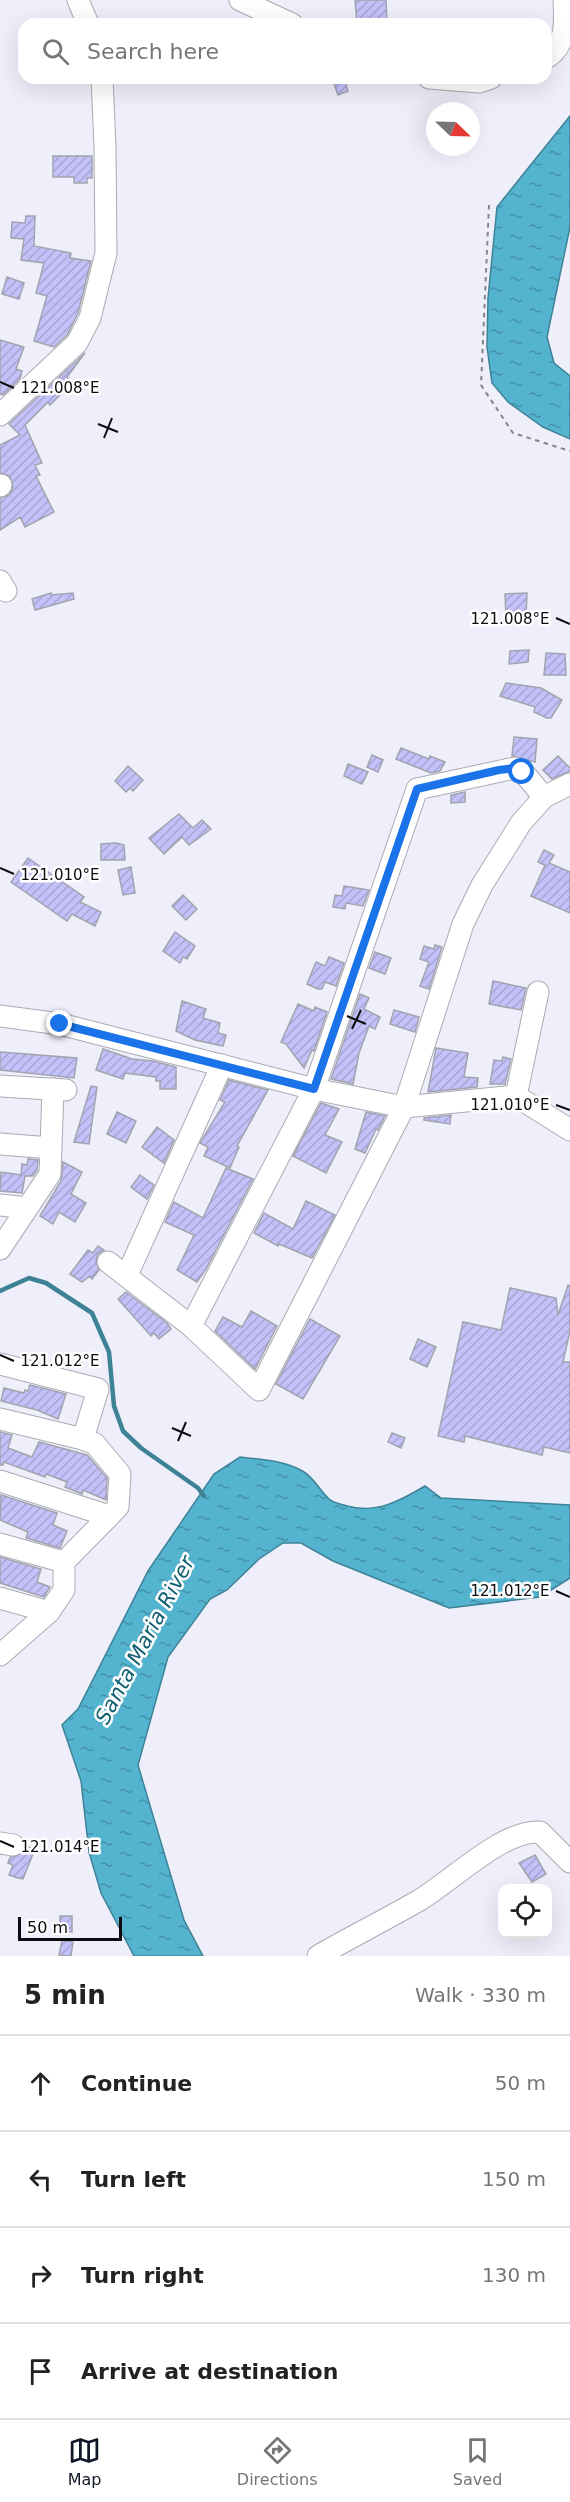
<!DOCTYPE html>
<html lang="en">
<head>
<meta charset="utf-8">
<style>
	:root { --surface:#fff; --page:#f6f6f6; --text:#222; --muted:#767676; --line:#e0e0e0; --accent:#111827 }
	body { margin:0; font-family:"DejaVu Sans",sans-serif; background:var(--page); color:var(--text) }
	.controls { position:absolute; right:18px; bottom:18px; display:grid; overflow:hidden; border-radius:12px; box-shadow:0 6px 24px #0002 }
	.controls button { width:54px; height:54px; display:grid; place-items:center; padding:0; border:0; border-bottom:2px solid var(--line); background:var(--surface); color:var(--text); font:30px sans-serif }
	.compass { position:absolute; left:426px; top:102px; width:54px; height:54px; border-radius:50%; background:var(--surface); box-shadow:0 6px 24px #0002; rotate:113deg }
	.scale { position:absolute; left:18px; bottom:15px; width:104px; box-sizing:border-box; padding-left:6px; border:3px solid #0c0c10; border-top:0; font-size:16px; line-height:21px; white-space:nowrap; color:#0c0c10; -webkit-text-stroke:4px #fefefe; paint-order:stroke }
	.stop { position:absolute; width:18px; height:18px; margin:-14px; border:4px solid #1a73e8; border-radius:50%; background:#fff }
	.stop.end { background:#1a73e8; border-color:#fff; box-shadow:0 2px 6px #0008 }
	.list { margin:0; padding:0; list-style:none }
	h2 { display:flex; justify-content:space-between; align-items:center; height:78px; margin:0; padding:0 24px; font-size:26px }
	h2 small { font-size:20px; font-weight:400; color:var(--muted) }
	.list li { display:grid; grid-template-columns:39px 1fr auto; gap:18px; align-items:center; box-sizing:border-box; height:96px; padding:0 24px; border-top:2px solid var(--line) }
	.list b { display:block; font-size:22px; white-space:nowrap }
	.list em { font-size:20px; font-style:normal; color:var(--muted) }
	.icon { flex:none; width:33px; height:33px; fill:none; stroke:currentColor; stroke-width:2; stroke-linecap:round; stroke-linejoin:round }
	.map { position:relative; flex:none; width:570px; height:1956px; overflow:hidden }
	.search { position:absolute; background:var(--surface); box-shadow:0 6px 24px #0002; left:18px; right:18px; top:18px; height:66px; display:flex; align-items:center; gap:15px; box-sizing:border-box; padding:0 21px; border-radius:18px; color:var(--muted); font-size:22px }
	.sheet { height:462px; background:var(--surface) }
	nav { display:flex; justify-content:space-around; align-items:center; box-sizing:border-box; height:84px; border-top:2px solid var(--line); background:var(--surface); font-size:16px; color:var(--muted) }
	nav a { display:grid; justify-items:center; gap:3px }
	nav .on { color:var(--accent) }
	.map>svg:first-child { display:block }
	.water { fill:url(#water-ripples); stroke:#3e8296; stroke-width:1.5 }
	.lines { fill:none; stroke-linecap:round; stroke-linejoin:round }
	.stream { stroke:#3e8296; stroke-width:4.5 }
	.building { fill:url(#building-hatch); stroke:#a3a3ae; stroke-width:1.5 }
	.minor-casing { stroke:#aaaab5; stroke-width:23 }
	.path { stroke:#84848c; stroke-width:2; stroke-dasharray:4.5 4.5; stroke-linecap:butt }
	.minor { stroke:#fff; stroke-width:21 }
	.route { stroke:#1a73e8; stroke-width:8 }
	.ticks { fill:none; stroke:#0c0c10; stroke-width:2 }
	.labels { text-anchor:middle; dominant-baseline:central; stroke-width:5; stroke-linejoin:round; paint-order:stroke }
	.water-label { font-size:21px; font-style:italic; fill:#105f73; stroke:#fefefe }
	.ticks-label { font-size:15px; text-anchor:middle; fill:#0c0c10; stroke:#fefefe; stroke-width:5; stroke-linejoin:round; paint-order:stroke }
</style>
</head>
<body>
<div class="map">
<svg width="570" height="1956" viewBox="0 0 570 1956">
	<defs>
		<pattern id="water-ripples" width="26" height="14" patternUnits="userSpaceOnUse" patternTransform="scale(1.5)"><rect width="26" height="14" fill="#54b4cf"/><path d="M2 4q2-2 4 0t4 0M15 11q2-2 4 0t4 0" fill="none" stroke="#4491a7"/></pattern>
		<pattern id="building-hatch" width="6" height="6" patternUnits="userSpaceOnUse" patternTransform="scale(1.5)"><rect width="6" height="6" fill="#c3c1f9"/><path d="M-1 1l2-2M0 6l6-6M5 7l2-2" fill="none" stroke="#a6a5d4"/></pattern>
	</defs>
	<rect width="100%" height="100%" fill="#efeffb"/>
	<!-- water -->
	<g class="water">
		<polygon points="570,116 570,227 547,337 554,363 570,376 570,439 543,427 508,402 492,383 487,347 488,298 497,207"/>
		<path d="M240,1457C260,1459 287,1461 304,1472C315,1479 320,1491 329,1499C333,1503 341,1504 347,1506C376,1514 400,1501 425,1486L441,1498L570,1505V1578L540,1597L449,1608L333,1561L301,1543H283L259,1559L227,1590L210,1599L168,1657L138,1765L184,1920L203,1956H134L101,1893L89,1852L81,1781L62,1725L78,1709L148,1571L214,1474Z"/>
	</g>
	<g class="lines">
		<!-- stream -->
		<polyline class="stream" points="0,1291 29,1278 46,1283 92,1313 109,1352 114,1406 123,1431 141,1448 198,1488 204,1496"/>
	</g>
	<!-- building -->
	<g class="building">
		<polygon points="355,0 386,0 387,24 357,24"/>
		<polygon points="332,78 344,78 348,91 338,95"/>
		<polygon points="53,156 92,156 92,178 87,178 87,183 74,183 74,177 53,177"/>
		<polygon points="26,216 35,216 34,246 71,253 70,258 91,261 78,313 67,335 54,347 34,341 47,296 36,293 44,263 21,260 24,239 11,238 12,222 25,223"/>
		<polygon points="7,277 24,283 19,299 2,294"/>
		<polygon points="0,340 24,347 16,369 22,371 20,379 3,395 0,394"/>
		<polygon points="85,353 67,377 69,379 63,389 65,390 50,405 48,402 25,425 42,463 35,465 40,475 36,476 54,512 25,527 20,517 0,530 0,498 9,495 13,488 10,476 0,473 0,445 20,435 9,424"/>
		<polygon points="51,593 51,595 73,593 74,599 35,610 32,599"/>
		<polygon points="527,593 526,616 506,617 505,594"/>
		<polygon points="529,650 528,662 509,664 510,651"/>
		<polygon points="546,653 565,654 566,675 544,675"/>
		<polygon points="506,683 541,688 562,700 551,718 547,718 534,712 535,707 500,696"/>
		<polygon points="514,737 537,739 535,762 512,756"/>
		<polygon points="401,748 429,759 430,756 445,762 440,771 431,773 396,759"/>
		<polygon points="372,755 383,760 378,772 367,767"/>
		<polygon points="558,756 570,768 570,771 552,779 543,770"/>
		<polygon points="348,764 368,772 362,784 344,776"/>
		<polygon points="128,766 143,780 133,791 130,788 126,792 115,781"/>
		<polygon points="465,792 465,802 451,803 451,795"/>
		<polygon points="179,814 193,828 202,820 211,829 189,845 182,837 164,854 149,838"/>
		<polygon points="116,843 124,845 125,860 101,860 101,844"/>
		<polygon points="544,850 554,855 549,863 570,872 570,913 531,896 545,865 538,862"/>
		<polygon points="28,858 84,897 80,902 101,912 95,926 72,914 67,921 11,882"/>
		<polygon points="131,867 135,893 123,895 118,870"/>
		<polygon points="344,886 369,890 363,906 346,903 345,909 333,907 335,895 342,896"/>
		<polygon points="183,895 197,909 186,920 172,906"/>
		<polygon points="175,932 195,946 187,959 183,957 180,963 163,951"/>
		<polygon points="435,945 442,947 429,989 420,986 429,962 420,959 424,946 434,949"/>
		<polygon points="375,952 391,958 385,974 369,968"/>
		<polygon points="329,957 344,963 336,986 325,982 322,989 318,989 307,984 316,962 325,966"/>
		<polygon points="493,981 526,988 521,1010 489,1004"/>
		<polygon points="360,994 369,998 364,1009 380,1017 375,1029 369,1026 359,1053 353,1084 331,1079"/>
		<polygon points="182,1001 206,1009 203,1018 220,1023 218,1033 226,1035 223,1046 195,1040 176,1031"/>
		<polygon points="298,1004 314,1011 315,1007 327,1012 314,1051 312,1050 304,1068 286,1044 281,1042"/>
		<polygon points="394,1010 419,1017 415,1032 390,1024"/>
		<polygon points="436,1048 468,1053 464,1077 478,1078 477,1087 428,1092"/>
		<polygon points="103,1049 132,1059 153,1061 176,1067 176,1089 160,1089 160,1081 156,1081 156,1077 125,1073 123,1079 96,1070"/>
		<polygon points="0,1052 77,1058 74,1078 0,1070"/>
		<polygon points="503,1057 511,1059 505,1084 490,1084 494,1060 502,1061"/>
		<polygon points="229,1080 268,1090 237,1146 239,1147 230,1168 204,1156 208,1147 200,1143 225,1102 220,1100"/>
		<polygon points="91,1086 97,1087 89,1144 74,1142"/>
		<polygon points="321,1103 339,1109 325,1135 342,1142 326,1173 293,1156"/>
		<polygon points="117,1112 136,1121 126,1143 107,1134"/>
		<polygon points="366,1112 385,1116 378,1130 376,1129 365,1153 355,1149"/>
		<polygon points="451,1115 450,1124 424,1120 424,1118"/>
		<polygon points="157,1127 174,1140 164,1163 142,1147"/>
		<polygon points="28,1159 38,1160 37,1170 33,1176 25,1176 22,1193 0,1191 1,1172 21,1175 22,1164 27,1165"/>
		<polygon points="63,1162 82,1172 71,1194 86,1203 75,1222 59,1212 53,1224 40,1216 61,1181"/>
		<polygon points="226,1168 253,1179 206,1269 197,1282 177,1270 194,1235 165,1222 174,1202 203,1218"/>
		<polygon points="140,1175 154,1185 147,1199 131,1187"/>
		<polygon points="306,1201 335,1215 312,1258 279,1244 278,1246 254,1233 264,1213 293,1229"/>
		<polygon points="98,1246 104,1250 98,1254 96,1260 99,1270 92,1279 90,1276 82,1282 70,1274 88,1250 93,1253"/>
		<polygon points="568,1285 570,1286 570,1331 563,1362 570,1362 570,1453 544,1447 542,1455 465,1436 464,1442 438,1436 463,1322 501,1330 510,1288 556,1298 558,1315"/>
		<polygon points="126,1292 167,1323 171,1329 159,1339 154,1333 151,1336 118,1299"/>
		<polygon points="251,1311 277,1326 255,1369 215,1331 223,1317 242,1327"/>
		<polygon points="310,1319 340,1336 303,1399 276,1384"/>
		<polygon points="418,1339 436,1347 427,1367 410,1359"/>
		<polygon points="30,1385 66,1394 58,1419 37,1410 1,1401 4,1388 24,1393 25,1390 28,1391"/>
		<polygon points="0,1432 12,1435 8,1448 32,1457 39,1442 87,1455 107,1478 106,1500 83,1490 82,1494 65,1487 67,1482 46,1474 45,1477 4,1462 3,1465 0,1465"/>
		<polygon points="392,1433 405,1438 401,1448 388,1442"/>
		<polygon points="1,1495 57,1513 53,1525 67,1531 60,1548 26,1538 28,1532 0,1520"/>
		<polygon points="0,1557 41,1569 37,1582 50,1587 44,1597 0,1583"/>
		<polygon points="26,1846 35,1849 23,1879 18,1878 9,1875 13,1865 8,1863 10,1857 23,1853"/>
		<polygon points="535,1855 546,1874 532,1882 519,1863"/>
		<polygon points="60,1916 72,1916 72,1932 60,1931"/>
		<polygon points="62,1940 73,1942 71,1956 59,1955"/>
	</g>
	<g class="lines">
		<!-- minor casing -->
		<g class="minor-casing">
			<g id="minor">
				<polyline points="78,0 88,24"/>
				<polyline points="240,0 292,24"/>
				<path d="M546,58C567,46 565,21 564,0"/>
				<polyline points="429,78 479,82 491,78"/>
				<polyline points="0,415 77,343 90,318 106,253 105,146 102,78"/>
				<polyline points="0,486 1,485"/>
				<polyline points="0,581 6,591"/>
				<polyline points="0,1016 60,1024 314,1089 404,1107 516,1096 570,1130"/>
				<polyline points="0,1086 66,1090"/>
				<polyline points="516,1096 538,992"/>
				<polyline points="0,1144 51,1148"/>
				<polyline points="0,1205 27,1208"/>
				<polyline points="0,1249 50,1174 53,1089"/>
				<polyline points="108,1262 191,1326 259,1390 404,1107 463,924 482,885 521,823 544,797"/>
				<polyline points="127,1275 222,1065"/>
				<polyline points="191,1326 314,1089 417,789 515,768 523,772 544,797 570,784"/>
				<polyline points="0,1364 98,1389 83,1439"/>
				<polyline points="0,1419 83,1439 95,1444 120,1474 118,1507 64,1562 64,1590 49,1612 0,1655"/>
				<polyline points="0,1481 109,1516"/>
				<polyline points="0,1544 64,1562"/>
				<polyline points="0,1598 49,1612"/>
				<polyline points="0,1843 13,1845"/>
				<path d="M318,1956C351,1937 385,1920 418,1901C451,1882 503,1829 540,1832L570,1862"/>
			</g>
		</g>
		<!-- path -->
		<polyline class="path" points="489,205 481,385 513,433 570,451"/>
		<!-- minor -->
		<use href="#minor" class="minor"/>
	</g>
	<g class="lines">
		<!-- route -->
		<polyline class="route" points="60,1024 314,1089 417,789 499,770 515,768 522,772"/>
	</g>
	<!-- ticks -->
	<path class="ticks" d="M0,382L14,388M98,424L118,432M104,438L112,418M556,618L570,624M0,868L14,874M347,1016L366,1024M352,1029L361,1010M556,1105L570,1110M0,1355L14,1361M172,1428L191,1436M178,1441L186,1422M556,1591L570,1597M0,1841L14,1847"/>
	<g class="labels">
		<!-- water labels -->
		<g class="water-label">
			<text transform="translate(145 1640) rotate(-62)">Santa Maria River</text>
		</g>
	</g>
	<g class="ticks-label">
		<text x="60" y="393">121.008°E</text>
		<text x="510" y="624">121.008°E</text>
		<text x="60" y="880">121.010°E</text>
		<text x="510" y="1110">121.010°E</text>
		<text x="60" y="1366">121.012°E</text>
		<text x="510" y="1596">121.012°E</text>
		<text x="60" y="1852">121.014°E</text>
	</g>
</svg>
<div class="controls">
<button><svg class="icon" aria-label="locate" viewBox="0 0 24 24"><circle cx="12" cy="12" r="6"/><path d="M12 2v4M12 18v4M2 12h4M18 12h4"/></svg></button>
</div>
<svg class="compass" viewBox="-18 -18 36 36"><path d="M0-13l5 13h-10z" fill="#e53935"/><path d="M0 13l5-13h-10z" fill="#767676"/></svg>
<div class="scale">50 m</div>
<div class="stop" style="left:522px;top:772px"></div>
<div class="stop end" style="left:60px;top:1024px"></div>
<div class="search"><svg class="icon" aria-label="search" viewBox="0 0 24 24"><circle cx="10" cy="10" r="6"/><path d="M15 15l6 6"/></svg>Search here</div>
</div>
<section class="sheet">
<h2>5 min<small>Walk · 330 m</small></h2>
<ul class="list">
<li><svg class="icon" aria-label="ahead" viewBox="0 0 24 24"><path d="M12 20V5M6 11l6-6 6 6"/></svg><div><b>Continue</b></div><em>50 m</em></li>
<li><svg class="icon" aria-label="left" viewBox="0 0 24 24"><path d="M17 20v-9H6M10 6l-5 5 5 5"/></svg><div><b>Turn left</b></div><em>150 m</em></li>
<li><svg class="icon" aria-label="right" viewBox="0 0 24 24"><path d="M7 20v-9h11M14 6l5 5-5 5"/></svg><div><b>Turn right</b></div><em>130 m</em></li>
<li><svg class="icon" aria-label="arrive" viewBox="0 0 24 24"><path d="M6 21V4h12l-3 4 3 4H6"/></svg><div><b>Arrive at destination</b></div></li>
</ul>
</section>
<nav>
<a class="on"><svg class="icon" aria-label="map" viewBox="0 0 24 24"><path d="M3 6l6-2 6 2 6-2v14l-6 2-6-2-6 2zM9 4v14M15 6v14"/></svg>Map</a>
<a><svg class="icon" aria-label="directions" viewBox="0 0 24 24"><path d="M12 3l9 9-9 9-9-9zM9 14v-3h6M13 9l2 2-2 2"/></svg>Directions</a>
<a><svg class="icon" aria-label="saved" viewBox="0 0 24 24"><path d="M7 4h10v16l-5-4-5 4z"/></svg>Saved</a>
</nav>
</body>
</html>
